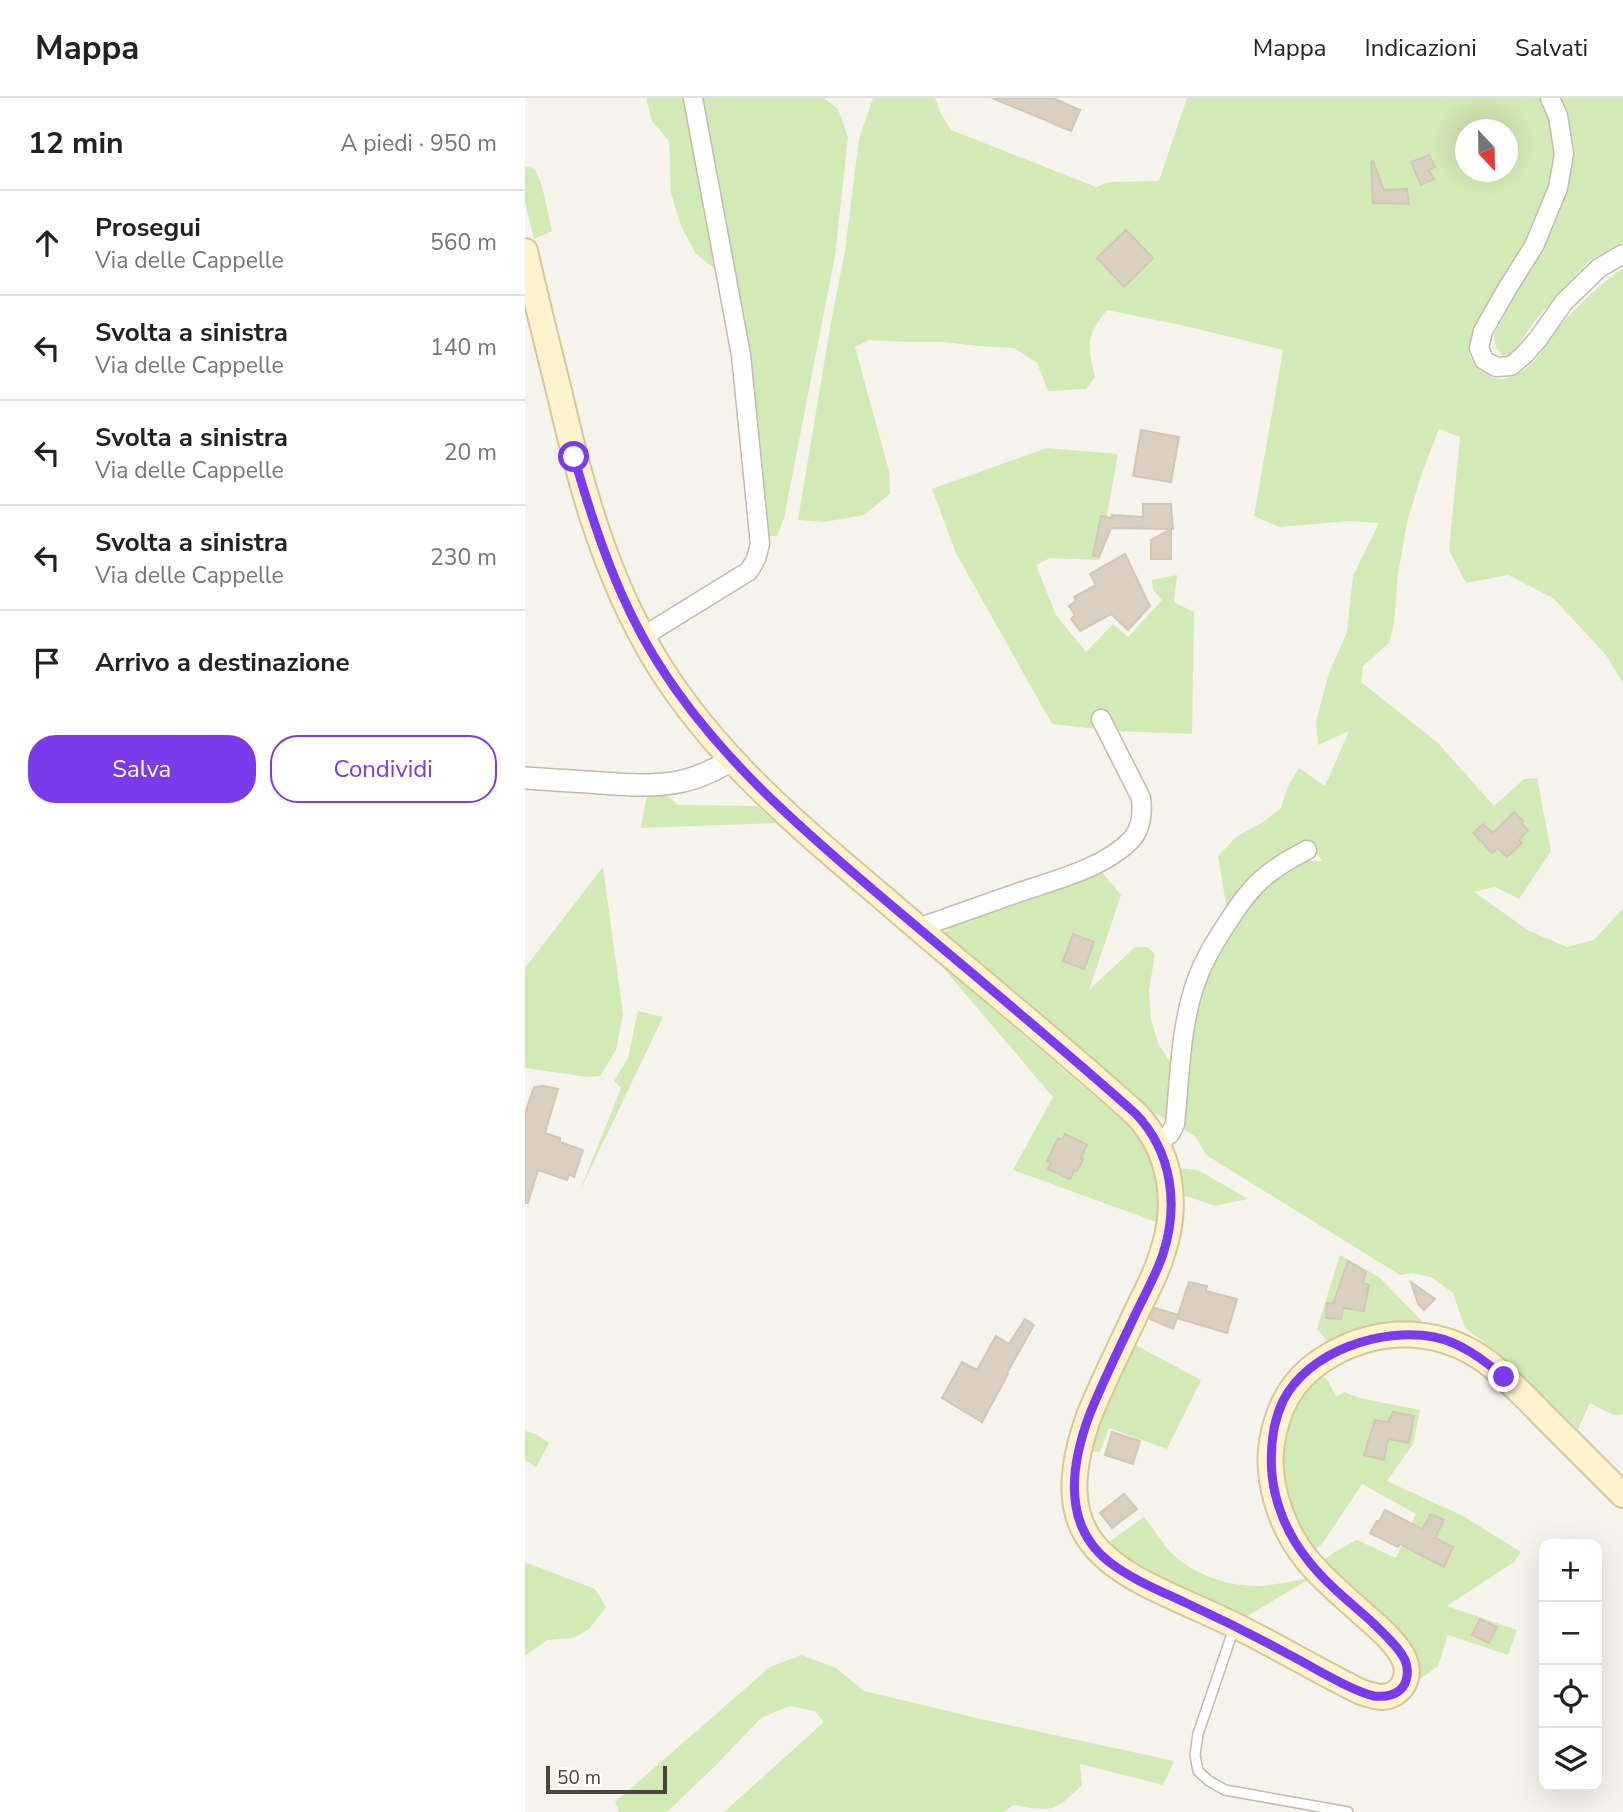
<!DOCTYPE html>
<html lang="it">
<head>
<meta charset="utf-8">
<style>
	:root { --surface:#fff; --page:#f2f2f2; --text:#222; --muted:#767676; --line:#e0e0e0; --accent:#7c3aed }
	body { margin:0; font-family:"Nunito Sans",sans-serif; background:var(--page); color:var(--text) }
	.controls { position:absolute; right:21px; bottom:21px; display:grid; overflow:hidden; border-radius:14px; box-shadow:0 7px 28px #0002 }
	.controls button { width:63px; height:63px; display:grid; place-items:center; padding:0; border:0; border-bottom:2px solid var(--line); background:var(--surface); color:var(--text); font:35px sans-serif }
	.compass { position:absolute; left:930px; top:21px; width:63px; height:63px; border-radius:50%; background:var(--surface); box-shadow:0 7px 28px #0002; rotate:158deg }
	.scale { position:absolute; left:21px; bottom:18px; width:121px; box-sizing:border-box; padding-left:7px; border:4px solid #4b4439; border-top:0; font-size:19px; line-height:24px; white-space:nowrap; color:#4b4439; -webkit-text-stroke:5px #fff; paint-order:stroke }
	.stop { position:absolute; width:21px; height:21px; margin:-16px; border:5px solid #7c3aed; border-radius:50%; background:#fff }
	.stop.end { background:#7c3aed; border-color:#fff; box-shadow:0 2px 7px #0008 }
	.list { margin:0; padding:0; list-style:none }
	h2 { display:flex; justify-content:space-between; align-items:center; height:91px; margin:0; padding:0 28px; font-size:30px }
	h2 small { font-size:23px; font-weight:400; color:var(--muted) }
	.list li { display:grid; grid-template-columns:46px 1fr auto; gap:21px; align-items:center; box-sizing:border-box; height:105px; padding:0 28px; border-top:2px solid var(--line) }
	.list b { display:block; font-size:26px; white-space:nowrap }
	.list p { margin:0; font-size:23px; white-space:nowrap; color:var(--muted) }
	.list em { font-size:23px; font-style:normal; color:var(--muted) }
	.actions { display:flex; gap:14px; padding:21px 28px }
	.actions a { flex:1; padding:16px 0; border:2px solid var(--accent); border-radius:28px; text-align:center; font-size:24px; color:var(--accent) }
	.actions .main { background:var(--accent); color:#fff }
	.icon { flex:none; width:38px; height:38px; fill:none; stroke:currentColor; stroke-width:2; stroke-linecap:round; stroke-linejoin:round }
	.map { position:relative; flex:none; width:1098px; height:1714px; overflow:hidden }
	header { display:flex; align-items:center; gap:42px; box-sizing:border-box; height:98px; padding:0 35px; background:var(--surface); border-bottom:2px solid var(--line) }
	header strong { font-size:33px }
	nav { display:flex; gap:38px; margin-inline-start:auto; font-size:24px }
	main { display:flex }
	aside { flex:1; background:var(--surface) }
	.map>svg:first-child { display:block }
	.green { fill:#d2eab5; fill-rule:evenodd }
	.building { fill:#d8cfc1; stroke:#d3c7b4; stroke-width:2 }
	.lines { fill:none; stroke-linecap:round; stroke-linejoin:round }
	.service-casing { stroke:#c2bbae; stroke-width:12 }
	.minor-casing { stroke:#c2bbae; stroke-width:21 }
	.tertiary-casing { stroke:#c2bbae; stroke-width:24 }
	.secondary-casing { stroke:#d6c79b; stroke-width:28 }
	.service { stroke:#fff; stroke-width:9 }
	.minor { stroke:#fff; stroke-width:18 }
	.tertiary { stroke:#fff; stroke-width:21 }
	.secondary { stroke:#fff3cd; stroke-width:24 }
	.route { stroke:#7c3aed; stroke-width:9 }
</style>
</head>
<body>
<header>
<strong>Mappa</strong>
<nav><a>Mappa</a><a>Indicazioni</a><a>Salvati</a></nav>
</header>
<main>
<aside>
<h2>12 min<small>A piedi · 950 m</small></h2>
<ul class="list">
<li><svg class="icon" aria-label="ahead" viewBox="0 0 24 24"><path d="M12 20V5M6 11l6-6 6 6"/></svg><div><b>Prosegui</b><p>Via delle Cappelle</p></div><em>560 m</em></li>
<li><svg class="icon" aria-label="left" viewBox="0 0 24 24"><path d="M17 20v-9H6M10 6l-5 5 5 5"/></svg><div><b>Svolta a sinistra</b><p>Via delle Cappelle</p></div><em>140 m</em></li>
<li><svg class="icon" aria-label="left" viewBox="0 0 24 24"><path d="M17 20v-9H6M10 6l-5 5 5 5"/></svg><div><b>Svolta a sinistra</b><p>Via delle Cappelle</p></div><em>20 m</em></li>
<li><svg class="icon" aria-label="left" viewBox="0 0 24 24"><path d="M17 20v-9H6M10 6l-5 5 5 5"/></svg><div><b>Svolta a sinistra</b><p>Via delle Cappelle</p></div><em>230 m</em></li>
<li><svg class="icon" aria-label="arrive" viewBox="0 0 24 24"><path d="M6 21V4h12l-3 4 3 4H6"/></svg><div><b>Arrivo a destinazione</b></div></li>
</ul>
<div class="actions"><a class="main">Salva</a><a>Condividi</a></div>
</aside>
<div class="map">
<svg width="1098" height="1714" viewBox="0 0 1098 1714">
	<rect width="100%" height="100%" fill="#f6f3ec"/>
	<!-- green -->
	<g class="green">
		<polygon points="121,0 161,0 189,170 171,156 156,128 146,95 144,43 127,23"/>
		<polygon points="175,0 299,0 313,11 323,39 310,158 259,420 252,438 243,438 231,305 216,203"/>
		<path d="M348,0H410L416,16L426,32L571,89L584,84L634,83L662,0H1014C1016,4 1020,9 1022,13C1025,19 1026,27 1027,34C1039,94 992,155 964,205C958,217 946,235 944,249C942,264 960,279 974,281C981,281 988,279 994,275C1012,266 1020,247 1032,232C1052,207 1072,189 1098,170V585L1081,557L1028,500L983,477L941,485L924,452L935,339L914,331L897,375L882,424L873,476L869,526L864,545L838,568L836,584L913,645L969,708L999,681L1012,680L1026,753L994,801L970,789L949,794L1004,833L1042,849L1069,842L1098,810V1316L1088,1317L1065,1305L1053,1331L978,1259L940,1230L928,1195L906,1179L887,1175L875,1177L681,1057L671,1039L654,1028L666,924L676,884L732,793L764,769L782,763H797L785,745C742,757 726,775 702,812L693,758L711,739L738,724L756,710L763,688L774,670L800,688L824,633L793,647L791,623L804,575L822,534L828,478L854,425L824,423L754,429L729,418L758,252L665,229L582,212C561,238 562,247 570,279L561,291L523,293L512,265L489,250L454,248L418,244H383L344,242L330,249L364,373L365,396L339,417L299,424L273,422L306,224L320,153L334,41ZM940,32H982V74H940Z"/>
		<polygon points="1035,0 1098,0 1098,144 1064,163 1012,220 991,250 984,257 977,257 971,250 969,237 1026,128 1046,66 1047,44 1043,20"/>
		<polygon points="0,68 10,71 17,88 27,133 9,141 0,104"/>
		<polygon points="522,350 593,356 574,462 525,460 511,467 531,517 561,554 588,526 603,539 637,502 628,492 627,482 652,477 649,504 669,514 667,636 591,633 527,626 431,455 407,391"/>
		<polygon points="139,695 153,707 232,708 251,725 116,730 122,696"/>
		<polygon points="78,769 98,916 91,952 75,978 63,979 0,970 0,870"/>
		<polygon points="576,773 596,797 564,892 610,849 622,849 630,856 624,892 626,922 634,947 651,973 647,1024 627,1014 606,993 419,836 424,830"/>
		<polygon points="415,866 616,1038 624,1055 635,1089 634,1125 488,1072 528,999"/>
		<polygon points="113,913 138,919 54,1095 96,990 89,983 103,960"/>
		<polygon points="652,1070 673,1072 723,1101 690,1108 658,1097"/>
		<path d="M815,1157L854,1179L897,1223C864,1222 833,1229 802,1243L792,1231Z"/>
		<polygon points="607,1245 676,1282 642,1351 584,1330 575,1354 563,1353 566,1335"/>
		<polygon points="794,1277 802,1281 811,1299 819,1294 835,1300 895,1312 888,1346 862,1383 938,1418 996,1454 989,1464 922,1508 992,1532 983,1557 923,1537 913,1568 894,1582 894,1571 795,1465 811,1453 832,1442 871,1460 891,1416 837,1386 797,1446 786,1454 775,1438 755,1375 763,1315 775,1295"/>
		<polygon points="0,1333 11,1336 24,1345 11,1369 0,1362"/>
		<path d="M619,1419C627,1429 634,1440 642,1450C662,1474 700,1488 731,1488C749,1488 769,1482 786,1480L714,1523L625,1479L581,1446Z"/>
		<polygon points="0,1464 70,1491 81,1509 64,1531 49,1540 22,1542 0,1558"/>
		<path d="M276,1557L311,1570L339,1593L456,1621L649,1663L638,1687L555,1666L557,1687C529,1714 529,1714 488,1707L479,1714H199L299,1624L290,1613L265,1608L236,1620L191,1667L142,1714H94L90,1704L245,1569Z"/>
	</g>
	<!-- building -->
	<g class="building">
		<polygon points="467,0 528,0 555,12 546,33"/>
		<polygon points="904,57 910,69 904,72 909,81 896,87 886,64"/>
		<polygon points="848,63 859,92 882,91 884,106 848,105 846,64"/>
		<polygon points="601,132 628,160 599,189 572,160"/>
		<polygon points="616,332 654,339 646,384 608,378"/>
		<polygon points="618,406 646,406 648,431 586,430 574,459 568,457 576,418 587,420 587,417 618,419"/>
		<polygon points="646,431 646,461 626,461 626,442"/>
		<polygon points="600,456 625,508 603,532 586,516 555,533 546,521 550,517 544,508 551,503 549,499 571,487 565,476"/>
		<polygon points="989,714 998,723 996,725 1003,732 994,742 997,745 982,759 973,750 967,755 948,735 958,726 968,735"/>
		<polygon points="548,836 569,844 559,871 538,863"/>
		<polygon points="18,988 33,991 20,1035 35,1040 35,1044 58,1052 49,1079 44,1076 42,1082 13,1072 3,1105 0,1105 0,1016 9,989"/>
		<polygon points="540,1036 562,1047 556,1060 558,1061 552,1073 550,1072 545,1081 523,1071 526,1065 522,1063 533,1040 537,1042"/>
		<polygon points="823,1163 841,1174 838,1185 844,1187 839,1213 818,1210 816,1221 801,1220 802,1205 808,1206"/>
		<polygon points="664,1184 682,1188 681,1193 712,1201 702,1235 652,1220"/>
		<polygon points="886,1184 910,1201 899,1212 893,1206"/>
		<polygon points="630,1210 653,1217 648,1231 625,1221"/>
		<polygon points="500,1221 509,1227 482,1275 483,1276 457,1324 417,1300 437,1264 452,1272 471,1238 484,1246"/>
		<polygon points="868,1314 889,1318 884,1345 863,1341 859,1362 839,1357 850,1322 863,1324"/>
		<polygon points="587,1334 615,1343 608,1366 580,1357"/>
		<polygon points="599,1396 612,1411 587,1430 575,1415"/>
		<polygon points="860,1412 897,1431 906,1416 919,1422 910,1440 928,1449 919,1469 875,1446 873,1449 845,1435 852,1423 854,1424"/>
		<polygon points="955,1521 972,1529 964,1545 947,1537"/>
	</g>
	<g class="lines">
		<!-- service casing -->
		<g class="service-casing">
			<polyline id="service" points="709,1530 673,1636 670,1657 673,1673 684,1683 700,1692 823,1714"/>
		</g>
		<!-- minor casing -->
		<g class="minor-casing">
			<g id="minor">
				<polyline points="1025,0 1033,18 1039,56 1033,90 1009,148 982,191 958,233 954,250 959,262 971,269 986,268 999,257 1013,241 1039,204 1074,170 1098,156"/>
				<polyline points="117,539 224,473 231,461 235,446 216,257 168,0"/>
				<path d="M393,830C427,818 461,806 495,794C531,782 581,769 607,741C617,729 618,715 616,700L576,621"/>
				<path d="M632,1045L645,1036L650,1026C655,979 655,929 671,884C678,863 689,845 701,827C725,788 741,773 782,752"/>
			</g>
		</g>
		<!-- tertiary casing -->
		<g class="tertiary-casing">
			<path id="tertiary" d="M0,680C25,682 51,683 76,685C103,687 131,689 158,683C176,679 191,671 207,662"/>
		</g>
		<!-- secondary casing -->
		<g class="secondary-casing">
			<path id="secondary" d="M0,153C11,201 23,249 35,297C54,380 76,461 116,536C171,642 266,722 356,798C440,871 528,941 611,1016C647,1054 654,1107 637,1156C631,1177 620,1196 611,1215C595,1250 578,1283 564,1318C513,1461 604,1476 709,1527C752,1548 793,1573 836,1594C843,1596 850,1599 857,1599C877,1598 887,1578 879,1561C870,1542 851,1528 836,1514C818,1498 799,1482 783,1463C755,1429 738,1377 749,1334C757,1298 775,1274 807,1256C859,1227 919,1230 966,1267C983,1282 1000,1298 1016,1315C1043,1342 1071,1370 1098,1397"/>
		</g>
		<!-- service -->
		<use href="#service" class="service"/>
		<!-- minor -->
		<use href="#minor" class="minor"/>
		<!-- tertiary -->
		<use href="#tertiary" class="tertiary"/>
		<!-- secondary -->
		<use href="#secondary" class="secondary"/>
	</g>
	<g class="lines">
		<!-- route -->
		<path class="route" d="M49,359C70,432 94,504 135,568C192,658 273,728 353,796C439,869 527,941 611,1016C647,1054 654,1107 638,1156C631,1177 620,1196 611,1215C595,1249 578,1283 564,1318C546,1367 537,1426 583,1463C606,1481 633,1492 659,1504C694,1520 728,1537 761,1555C785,1567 824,1592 849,1598C858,1599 868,1598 875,1592C883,1585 884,1572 880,1562C873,1548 859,1536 848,1525C826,1505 800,1485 782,1461C763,1437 750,1407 747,1377C745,1352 747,1326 758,1303C783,1253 857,1229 909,1239C935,1244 959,1262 979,1279"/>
	</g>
</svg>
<div class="controls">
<button>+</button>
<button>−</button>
<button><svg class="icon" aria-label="locate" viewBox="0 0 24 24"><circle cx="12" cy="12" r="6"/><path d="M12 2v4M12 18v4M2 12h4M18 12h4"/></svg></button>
<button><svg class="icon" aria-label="layers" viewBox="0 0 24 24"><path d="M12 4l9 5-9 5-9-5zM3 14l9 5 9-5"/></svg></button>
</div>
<svg class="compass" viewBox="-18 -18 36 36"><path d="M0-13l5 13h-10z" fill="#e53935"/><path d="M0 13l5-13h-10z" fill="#767676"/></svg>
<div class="scale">50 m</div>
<div class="stop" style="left:49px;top:359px"></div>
<div class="stop end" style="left:979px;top:1279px"></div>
</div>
</main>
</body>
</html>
